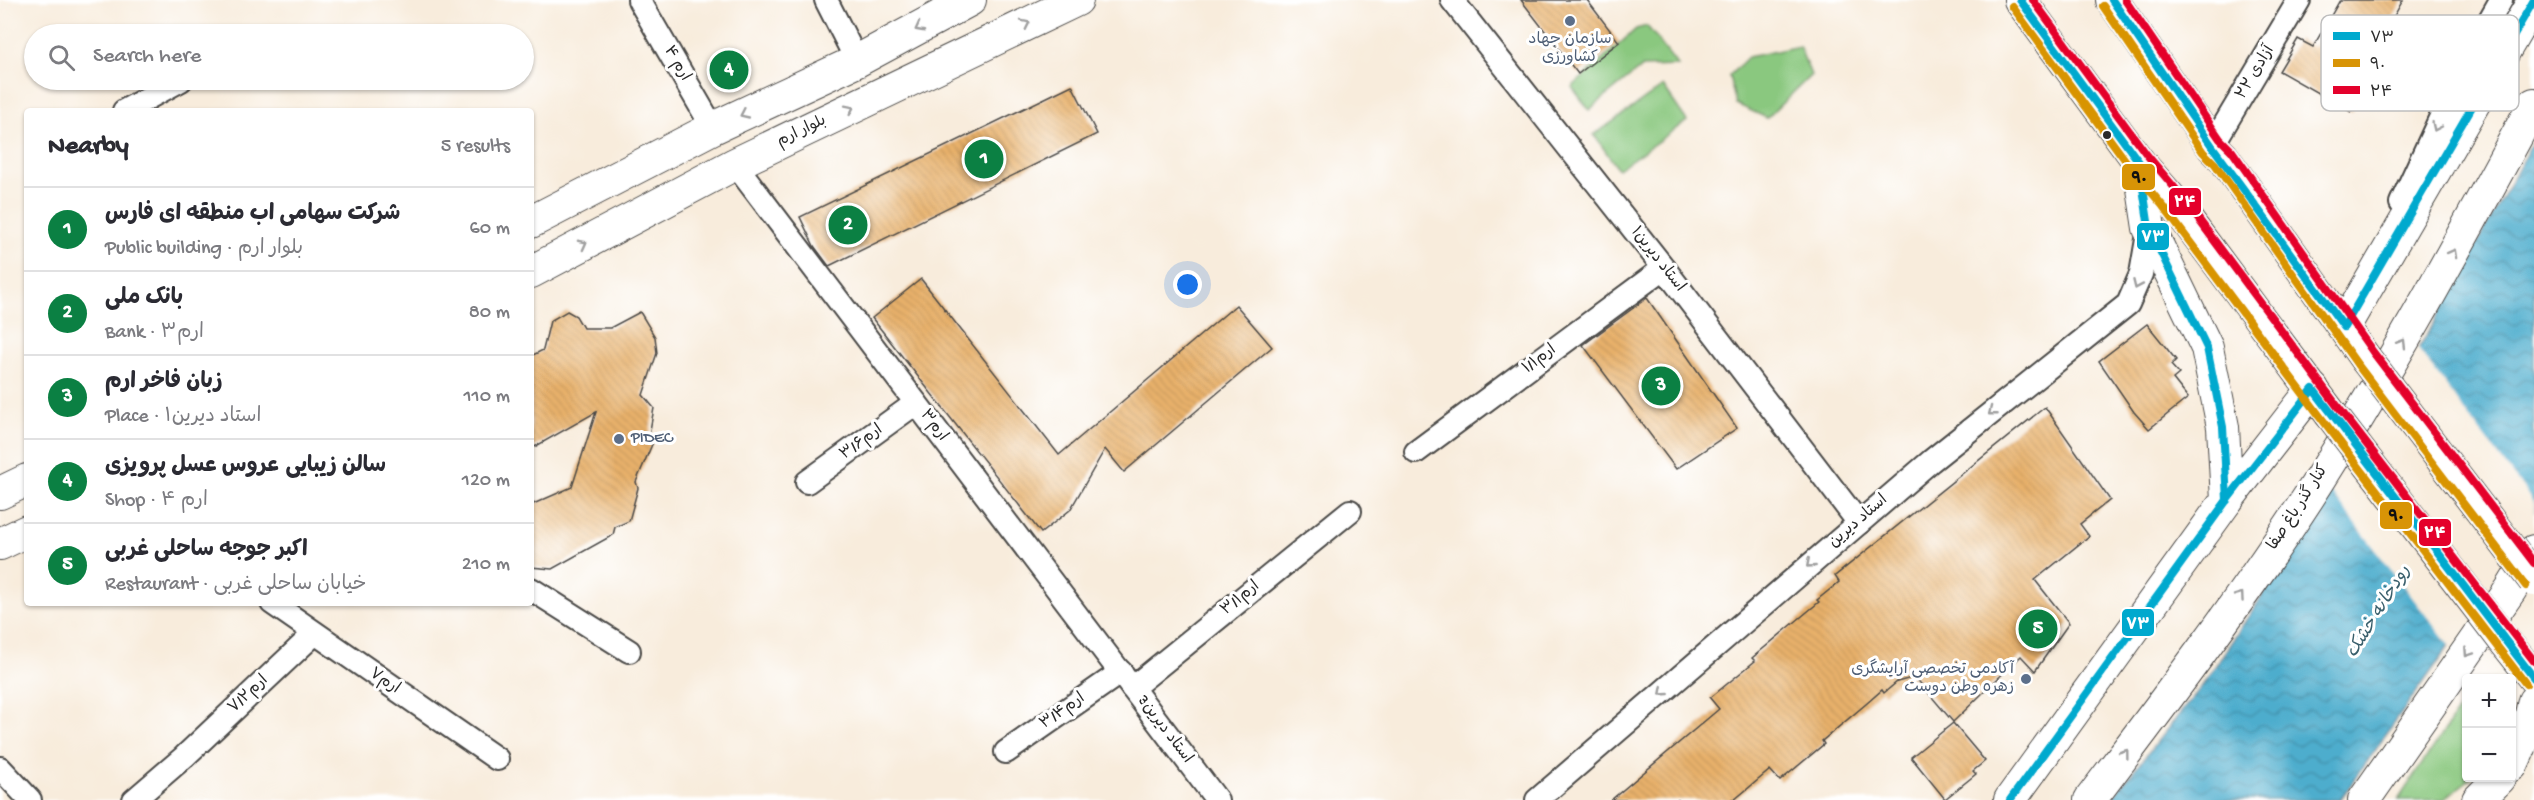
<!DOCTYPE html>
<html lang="en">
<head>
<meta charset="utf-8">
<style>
	:root { --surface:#fff; --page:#f7f7f7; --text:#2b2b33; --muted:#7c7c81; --line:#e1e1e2; --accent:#0b8043 }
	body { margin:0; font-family:"Gochi Hand","Playpen Sans Arabic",sans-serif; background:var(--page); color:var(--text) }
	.controls { position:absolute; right:18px; bottom:18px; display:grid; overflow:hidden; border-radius:6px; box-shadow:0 2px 4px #0004 }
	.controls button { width:54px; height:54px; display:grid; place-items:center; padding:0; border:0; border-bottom:2px solid var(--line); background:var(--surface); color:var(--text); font:30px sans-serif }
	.you { position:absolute; left:1188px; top:285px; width:21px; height:21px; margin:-15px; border:4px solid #fff; border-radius:50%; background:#1a73e8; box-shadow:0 0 0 9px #1a73e833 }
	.badge { display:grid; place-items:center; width:39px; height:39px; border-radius:50%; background:var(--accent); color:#fff; font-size:20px; font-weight:700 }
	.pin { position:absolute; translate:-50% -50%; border:3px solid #fff; box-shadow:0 2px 6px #0006 }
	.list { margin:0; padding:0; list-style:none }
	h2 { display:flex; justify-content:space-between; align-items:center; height:78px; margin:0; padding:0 24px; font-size:26px }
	h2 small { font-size:20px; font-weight:400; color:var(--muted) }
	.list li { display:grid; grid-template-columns:39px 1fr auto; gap:18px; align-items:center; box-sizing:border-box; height:84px; padding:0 24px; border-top:2px solid var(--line) }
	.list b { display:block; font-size:22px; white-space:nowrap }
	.list p { margin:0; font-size:20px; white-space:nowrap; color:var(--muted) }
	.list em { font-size:20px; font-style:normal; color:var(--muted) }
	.icon { flex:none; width:33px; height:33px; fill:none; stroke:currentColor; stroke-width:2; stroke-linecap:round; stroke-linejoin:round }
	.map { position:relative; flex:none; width:2534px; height:800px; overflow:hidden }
	.search { position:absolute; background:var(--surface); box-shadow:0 2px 4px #0004; left:24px; top:24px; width:510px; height:66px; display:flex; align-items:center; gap:15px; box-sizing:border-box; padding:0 21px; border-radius:33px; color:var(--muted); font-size:22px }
	.panel { position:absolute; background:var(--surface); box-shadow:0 2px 4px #0004; left:24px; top:108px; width:510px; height:498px; border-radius:6px }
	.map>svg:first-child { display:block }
	.green { fill:#8ac87f; stroke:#5a7a55; stroke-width:1.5 }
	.water { fill:url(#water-waves); stroke:#3c6c7c; stroke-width:1.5 }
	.pier { fill:#f8ecdc }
	.building { fill:url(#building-back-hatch) }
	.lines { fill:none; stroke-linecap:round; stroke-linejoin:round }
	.street-casing { stroke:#4a4846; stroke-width:26 }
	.secondary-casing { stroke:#4a4846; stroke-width:34 }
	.street { stroke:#fff; stroke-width:22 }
	.secondary { stroke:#fff; stroke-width:32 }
	.secondary-bridge-casing { stroke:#4a4846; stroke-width:34; stroke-linecap:butt }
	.secondary-bridge { stroke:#fff; stroke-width:32 }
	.bus-1-casing { stroke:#fff; stroke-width:12 }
	.bus-2-casing { stroke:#fff; stroke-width:12 }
	.bus-3-casing { stroke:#fff; stroke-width:12 }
	.bus-1 { stroke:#00a9ce; stroke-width:8 }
	.bus-2 { stroke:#d89406; stroke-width:8 }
	.bus-3 { stroke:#e4002b; stroke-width:8 }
	.oneway { stroke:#a0a0a0 }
	.service-dot { fill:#5c6f8a; stroke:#fff; stroke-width:2 }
	.bus-dot { fill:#2b2b2b; stroke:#fff; stroke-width:2 }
	.labels { text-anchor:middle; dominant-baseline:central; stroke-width:6; stroke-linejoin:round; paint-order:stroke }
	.service-label { font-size:16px; fill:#4e5e75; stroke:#fff }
	.street-label { font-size:16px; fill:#2b2b2b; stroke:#fff }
	.water-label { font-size:18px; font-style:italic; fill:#395f6c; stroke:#fff }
	.key { fill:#fff; stroke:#bfbfbf; stroke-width:1.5 }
	.key-label { font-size:16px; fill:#2b2b2b }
	.line-badge { stroke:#fff; stroke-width:2 }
	.badge-label { font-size:16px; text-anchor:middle; font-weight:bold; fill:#fff }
	.pale-badge-label { font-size:16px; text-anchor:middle; font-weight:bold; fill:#111 }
</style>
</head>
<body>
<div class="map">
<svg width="2534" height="800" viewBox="0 0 2534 800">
	<defs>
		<pattern id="water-waves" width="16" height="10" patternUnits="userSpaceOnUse" patternTransform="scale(1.5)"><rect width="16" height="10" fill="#4eadcd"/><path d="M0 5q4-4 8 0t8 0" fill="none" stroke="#418da7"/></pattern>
		<pattern id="building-back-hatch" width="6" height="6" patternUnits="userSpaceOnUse" patternTransform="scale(1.5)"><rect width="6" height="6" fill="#e8b16b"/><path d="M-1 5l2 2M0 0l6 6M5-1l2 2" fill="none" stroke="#c7985d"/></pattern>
	</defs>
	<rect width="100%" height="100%" fill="#fff"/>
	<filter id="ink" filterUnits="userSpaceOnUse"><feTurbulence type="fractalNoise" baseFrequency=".0167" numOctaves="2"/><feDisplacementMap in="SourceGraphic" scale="12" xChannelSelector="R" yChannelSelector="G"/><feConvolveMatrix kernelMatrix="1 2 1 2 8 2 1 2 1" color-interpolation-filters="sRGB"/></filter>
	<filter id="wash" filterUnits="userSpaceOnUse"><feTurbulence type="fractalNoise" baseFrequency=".008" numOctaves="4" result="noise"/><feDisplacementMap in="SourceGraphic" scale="24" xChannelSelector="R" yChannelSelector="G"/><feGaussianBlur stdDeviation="1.35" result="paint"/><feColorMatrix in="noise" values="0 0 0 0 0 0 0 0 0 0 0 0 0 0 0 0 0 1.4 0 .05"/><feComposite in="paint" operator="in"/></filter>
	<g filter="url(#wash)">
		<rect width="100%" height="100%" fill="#f8ecdc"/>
		<!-- green -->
		<g class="green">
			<polygon points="1647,26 1678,66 1642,67 1589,110 1572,87 1636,29"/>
			<polygon points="1799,46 1811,75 1767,118 1736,104 1729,76 1748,57"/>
			<polygon points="1663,86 1687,121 1618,169 1594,135"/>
			<polygon points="2466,698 2466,778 2471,778 2443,800 2398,800"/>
		</g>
		<!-- water -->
		<polygon class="water" points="2534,139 2534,512 2438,662 2340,800 2110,800 2202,686 2318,512 2434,323"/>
		<!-- pier -->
		<polygon class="pier" points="2416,346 2534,503 2534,518 2451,648 2329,489"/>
		<g id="blocks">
			<!-- building -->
			<g class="building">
				<polygon points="1521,0 1587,0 1619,42 1578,74"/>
				<polygon points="2340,0 2403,0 2393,18 2408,27 2375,83 2369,80 2351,112 2279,71 2298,39 2313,47"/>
				<polygon points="1072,85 1097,134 829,266 814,246 800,217"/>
				<polygon points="921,279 1059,455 1236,305 1272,347 1124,472 1105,449 1070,510 1041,533 872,318"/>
				<polygon points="1647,298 1737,428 1676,469 1583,345"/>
				<polygon points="567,311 576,316 583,328 610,328 640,312 655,337 657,353 643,395 654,408 649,436 653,442 636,482 638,488 629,521 615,527 613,535 552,569 531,567 531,505 572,487 596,412 531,449 531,356 543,350 550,321"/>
				<polygon points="2147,324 2176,360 2171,365 2179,374 2173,379 2188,398 2149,429 2134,412 2099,361"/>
				<polygon points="2045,407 2110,500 2080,524 2089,536 2035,580 2069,623 2035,671 2021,656 1953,722 1915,677 1897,682 1884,693 1882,690 1866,704 1822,741 1824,744 1780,781 1770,770 1734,800 1611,800 1719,709 1710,698 1755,661 1752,658 1819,602 1817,600 1839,582 1835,576"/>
				<polygon points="1953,723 1985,761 1973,771 1976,774 1945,799 1911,757"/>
			</g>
		</g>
	</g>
	<g filter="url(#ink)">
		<use href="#blocks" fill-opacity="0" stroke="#4a4846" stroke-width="1.5"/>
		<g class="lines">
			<!-- street casing -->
			<g class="street-casing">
				<g id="street">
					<polyline points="639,0 713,128"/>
					<polyline points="826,0 857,61"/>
					<polyline points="1452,0 1664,268 1859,523"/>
					<polyline points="124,111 181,80"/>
					<polyline points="2212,146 2299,0"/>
					<polyline points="735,164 1217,800"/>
					<polyline points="2401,203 2469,56 2501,0"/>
					<polyline points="1416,452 1664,268"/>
					<polyline points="807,482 916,403"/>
					<polyline points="531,589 629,651"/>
					<polyline points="272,603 497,759"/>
					<polyline points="1132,688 1350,511"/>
					<polyline points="1006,752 1121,672"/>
					<polyline points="0,768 30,800"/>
					<polyline points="134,800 184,757 314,634"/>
					<polyline points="1537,800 1931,461 2128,304 2141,274 2149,228"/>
				</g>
			</g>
			<!-- secondary casing -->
			<g class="secondary-casing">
				<g id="secondary">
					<polyline points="2020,0 2139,162 2171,199 2330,413"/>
					<polyline points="2112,0 2212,146 2223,157 2365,358"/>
					<polyline points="2139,162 2149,228 2207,348 2223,427 2227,500"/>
					<polyline points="531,222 713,128 857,61 970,0"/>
					<polyline points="531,272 735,164 1077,0"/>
					<polyline points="2344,327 2534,0"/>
					<polyline points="0,493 27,480"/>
					<polyline points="0,544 27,531"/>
					<polyline points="2503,639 2534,678"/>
					<polyline points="2512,765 2527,732 2534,701"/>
					<polyline points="2010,800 2227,500 2313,389"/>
					<path d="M2090,800C2165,701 2240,602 2308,498C2390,371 2462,237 2534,104"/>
					<polyline points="2364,800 2511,589 2534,551"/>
					<polyline points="2478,800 2500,778"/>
				</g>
			</g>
			<!-- street -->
			<use href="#street" class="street"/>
			<!-- secondary -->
			<use href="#secondary" class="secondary"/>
			<!-- secondary-bridge casing -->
			<g class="secondary-bridge-casing">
				<g id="secondary-bridge">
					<polyline points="2365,358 2534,580"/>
					<polyline points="2330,413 2503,639"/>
				</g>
			</g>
			<!-- secondary-bridge -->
			<use href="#secondary-bridge" class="secondary-bridge"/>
			<!-- bus-1 casing -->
			<g class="bus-1-casing">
				<g id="bus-1">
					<polyline points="2020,0 2139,162 2149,228 2207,348 2223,427 2227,500"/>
					<polyline points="2112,0 2212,146 2344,327 2534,0"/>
					<polyline points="2010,800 2227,500 2313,389 2534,678"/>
				</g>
			</g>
			<!-- bus-2 casing -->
			<g class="bus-2-casing">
				<g id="bus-2">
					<polyline points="2012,6 2131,168 2163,206 2322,419 2526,684"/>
					<polyline points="2103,6 2203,152 2215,164 2357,364 2526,586"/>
				</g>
			</g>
			<!-- bus-3 casing -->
			<g class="bus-3-casing">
				<g id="bus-3">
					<polyline points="2033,0 2147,155 2179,193 2338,407 2534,661"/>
					<polyline points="2125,0 2220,139 2232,151 2373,352 2534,563"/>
				</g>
			</g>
			<!-- bus-1 -->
			<use href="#bus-1" class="bus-1"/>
			<!-- bus-2 -->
			<use href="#bus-2" class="bus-2"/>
			<!-- bus-3 -->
			<use href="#bus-3" class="bus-3"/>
		</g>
		<!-- one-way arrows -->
		<defs><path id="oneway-chevron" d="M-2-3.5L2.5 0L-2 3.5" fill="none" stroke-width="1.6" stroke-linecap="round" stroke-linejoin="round" transform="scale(1.5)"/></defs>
		<g class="oneway">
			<use href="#oneway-chevron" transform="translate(1026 24) rotate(-26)"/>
			<use href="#oneway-chevron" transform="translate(919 28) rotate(152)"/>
			<use href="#oneway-chevron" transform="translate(850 109) rotate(-26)"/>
			<use href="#oneway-chevron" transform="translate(744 114) rotate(155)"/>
			<use href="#oneway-chevron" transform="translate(2436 127) rotate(115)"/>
			<use href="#oneway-chevron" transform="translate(583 244) rotate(-28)"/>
			<use href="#oneway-chevron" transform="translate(2453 253) rotate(-61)"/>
			<use href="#oneway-chevron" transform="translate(2137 285) rotate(114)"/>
			<use href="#oneway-chevron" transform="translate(2402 343) rotate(-59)"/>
			<use href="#oneway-chevron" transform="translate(1992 412) rotate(142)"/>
			<use href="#oneway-chevron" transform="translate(1810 564) rotate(139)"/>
			<use href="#oneway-chevron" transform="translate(2240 596) rotate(-55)"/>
			<use href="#oneway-chevron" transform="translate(2468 653) rotate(124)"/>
			<use href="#oneway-chevron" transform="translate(1663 692) rotate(139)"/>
			<use href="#oneway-chevron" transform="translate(2125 753) rotate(-53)"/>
		</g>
	</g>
	<!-- markers -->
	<g class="service-dot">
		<circle cx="1570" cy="21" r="6"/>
		<circle cx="619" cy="439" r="6"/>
		<circle cx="2026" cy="679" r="6"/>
	</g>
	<circle class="bus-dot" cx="2107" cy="135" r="5"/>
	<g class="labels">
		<!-- service labels -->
		<g class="service-label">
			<text x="1570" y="40">سازمان جهاد<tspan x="1570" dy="18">کشاورزی</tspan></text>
			<text x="631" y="439" text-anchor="start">PIDEC</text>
			<text x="2014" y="670" text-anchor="end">آکادمی تخصصی آرایشگری<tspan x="2014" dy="18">زهره وطن دوست</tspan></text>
		</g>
		<!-- street labels -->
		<g class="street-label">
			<text transform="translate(676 64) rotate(60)">ارم ۴</text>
			<text transform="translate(2256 73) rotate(-59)">آزادی ۲۲</text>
			<text transform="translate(802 132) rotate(-26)">بلوار ارم</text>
			<text transform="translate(1657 260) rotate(52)">استاد دیرین۱</text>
			<text transform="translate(1540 360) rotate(-37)">۱/۱ارم</text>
			<text transform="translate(933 426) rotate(53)">ارم۳</text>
			<text transform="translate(862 443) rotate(-36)">۳/۶ارم</text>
			<text transform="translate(2299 508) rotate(-57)">کنار گذر باغ صفا</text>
			<text transform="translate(1859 522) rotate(-41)">استاد دیرین</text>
			<text transform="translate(1241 599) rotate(-39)">۳/۱ارم</text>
			<text transform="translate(384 682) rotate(34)">ارم۷</text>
			<text transform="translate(249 695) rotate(-43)">۷/۲ارم</text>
			<text transform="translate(1063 712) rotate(-35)">۳/۴ارم</text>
			<text transform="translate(1164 730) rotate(53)">3استاد دیرین</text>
		</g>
		<!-- water labels -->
		<g class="water-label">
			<text transform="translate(2379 612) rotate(-58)">رودخانه خشک</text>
		</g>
	</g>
	<!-- legend -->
	<rect x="2321" y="15" width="198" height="96" rx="9" class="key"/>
	<rect x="2333" y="32" width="27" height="8" fill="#00a9ce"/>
	<rect x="2333" y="59" width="27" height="8" fill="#d89406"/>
	<rect x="2333" y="86" width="27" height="8" fill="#e4002b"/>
	<g class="key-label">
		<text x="2370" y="42">۷۳</text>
		<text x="2370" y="69">۹۰</text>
		<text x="2370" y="96">۲۴</text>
	</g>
	<g class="line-badge">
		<rect x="2121" y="163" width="35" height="28" rx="6" fill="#d89406"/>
		<rect x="2168" y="187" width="34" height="29" rx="6" fill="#e4002b"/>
		<rect x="2136" y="222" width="34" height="29" rx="6" fill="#00a9ce"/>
		<rect x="2379" y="501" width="34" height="29" rx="6" fill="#d89406"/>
		<rect x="2418" y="518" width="34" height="29" rx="6" fill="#e4002b"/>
		<rect x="2121" y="608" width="34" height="29" rx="6" fill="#00a9ce"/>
	</g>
	<g class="badge-label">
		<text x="2185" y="207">۲۴</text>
		<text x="2153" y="242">۷۳</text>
		<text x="2435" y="538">۲۴</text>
		<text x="2138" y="629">۷۳</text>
	</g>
	<g class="pale-badge-label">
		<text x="2139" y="183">۹۰</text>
		<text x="2396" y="521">۹۰</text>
	</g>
</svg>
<div class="controls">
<button>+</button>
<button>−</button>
</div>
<div class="you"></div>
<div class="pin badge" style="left:984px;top:159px">1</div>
<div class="pin badge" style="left:848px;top:225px">2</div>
<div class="pin badge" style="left:1661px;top:386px">3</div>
<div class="pin badge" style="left:729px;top:70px">4</div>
<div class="pin badge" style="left:2038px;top:629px">5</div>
<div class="search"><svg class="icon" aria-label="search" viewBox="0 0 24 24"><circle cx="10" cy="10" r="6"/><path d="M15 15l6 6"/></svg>Search here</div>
<section class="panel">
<h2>Nearby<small>5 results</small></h2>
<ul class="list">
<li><span class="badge">1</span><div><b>شرکت سهامی اب منطقه ای فارس</b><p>Public building · بلوار ارم</p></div><em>60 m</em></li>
<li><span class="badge">2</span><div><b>بانک ملی</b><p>Bank · ارم۳</p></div><em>80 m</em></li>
<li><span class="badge">3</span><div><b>زبان فاخر ارم</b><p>Place · استاد دیرین۱</p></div><em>110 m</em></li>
<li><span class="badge">4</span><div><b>سالن زیبایی عروس عسل پرويزی</b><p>Shop · ارم ۴</p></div><em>120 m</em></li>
<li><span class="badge">5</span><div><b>اکبر جوجه ساحلی غربی</b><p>Restaurant · خیابان ساحلی غربی</p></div><em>210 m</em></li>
</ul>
</section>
</div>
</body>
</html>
